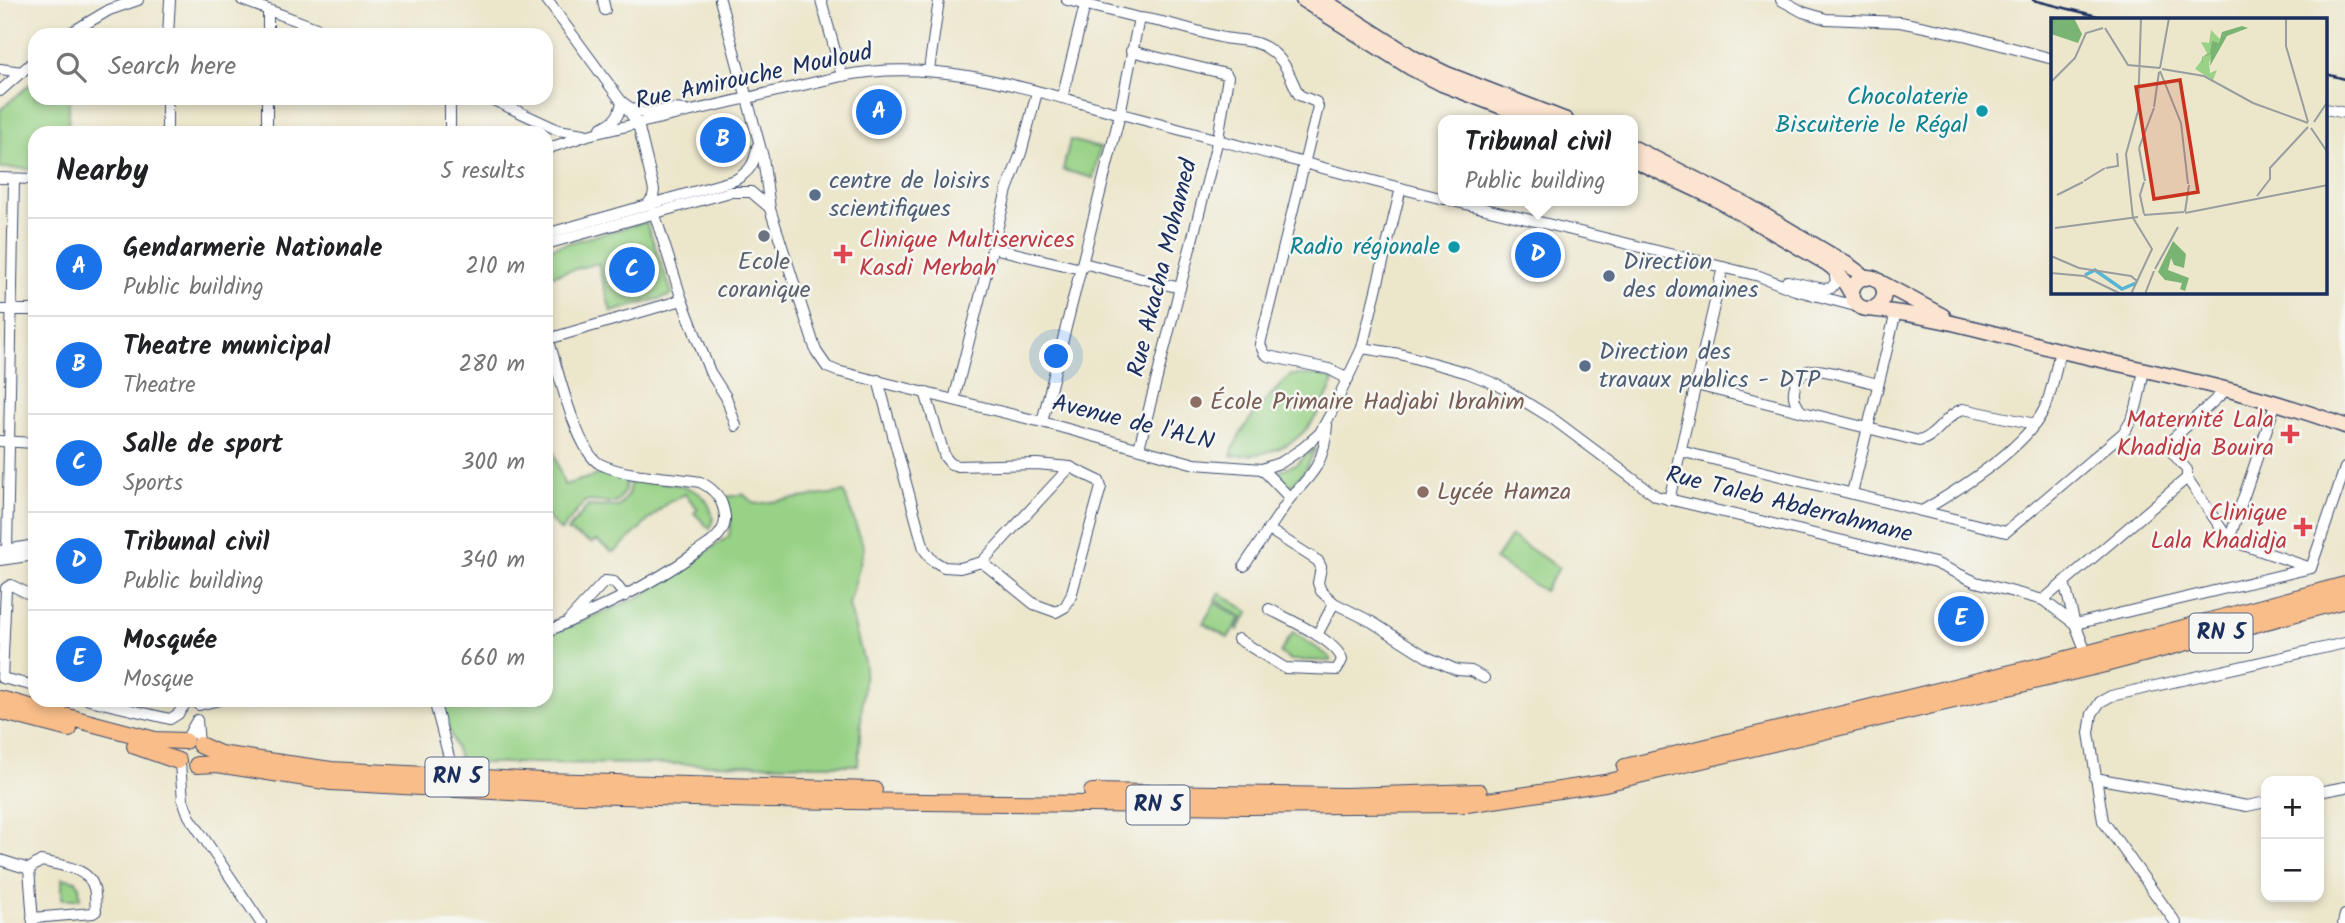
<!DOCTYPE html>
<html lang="en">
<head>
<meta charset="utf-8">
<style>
	:root { --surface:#fff; --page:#f2f2f2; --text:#202124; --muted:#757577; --line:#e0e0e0; --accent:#1a73e8 }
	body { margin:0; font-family:Kalam,sans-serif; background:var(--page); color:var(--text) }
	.controls { position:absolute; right:21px; bottom:21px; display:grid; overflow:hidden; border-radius:14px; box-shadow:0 4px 10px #0003 }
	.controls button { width:63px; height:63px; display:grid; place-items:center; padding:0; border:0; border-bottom:2px solid var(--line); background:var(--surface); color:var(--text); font:35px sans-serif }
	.you { position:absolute; left:1057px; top:357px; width:24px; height:24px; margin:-18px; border:5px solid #fff; border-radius:50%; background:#1a73e8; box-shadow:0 0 0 10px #1a73e833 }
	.badge { display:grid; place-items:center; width:46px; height:46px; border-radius:50%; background:var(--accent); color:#fff; font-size:23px; font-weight:700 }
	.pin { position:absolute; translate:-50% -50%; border:4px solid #fff; box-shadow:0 2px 7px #0006 }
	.popup { position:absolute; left:1438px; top:115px; width:200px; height:91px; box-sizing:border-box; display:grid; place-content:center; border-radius:14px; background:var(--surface); filter:drop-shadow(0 2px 5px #0005); font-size:23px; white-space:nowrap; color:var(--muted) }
	.popup b { font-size:26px; color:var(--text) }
	.popup::after { content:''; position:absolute; left:50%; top:100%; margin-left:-14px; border:14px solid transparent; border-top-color:var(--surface) }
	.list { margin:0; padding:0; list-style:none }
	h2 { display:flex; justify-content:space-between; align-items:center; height:91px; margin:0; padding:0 28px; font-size:30px }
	h2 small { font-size:23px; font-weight:400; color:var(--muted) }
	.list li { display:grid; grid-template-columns:46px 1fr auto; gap:21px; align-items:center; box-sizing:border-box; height:98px; padding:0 28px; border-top:2px solid var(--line) }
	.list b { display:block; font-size:26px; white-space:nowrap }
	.list p { margin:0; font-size:23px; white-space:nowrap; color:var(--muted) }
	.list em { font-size:23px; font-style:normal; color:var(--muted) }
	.icon { flex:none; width:38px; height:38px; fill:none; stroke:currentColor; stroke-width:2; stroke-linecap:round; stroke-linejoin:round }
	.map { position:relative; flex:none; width:2345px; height:923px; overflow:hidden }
	.search { position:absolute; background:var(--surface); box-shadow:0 4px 10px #0003; left:28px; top:28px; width:525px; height:77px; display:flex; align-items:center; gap:18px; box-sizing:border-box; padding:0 24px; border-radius:21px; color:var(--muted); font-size:26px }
	.panel { position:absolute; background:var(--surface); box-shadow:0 4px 10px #0003; left:28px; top:126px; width:525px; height:581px; border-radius:21px }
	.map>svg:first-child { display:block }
	.green { fill:#98d286; stroke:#5a8072; stroke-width:2 }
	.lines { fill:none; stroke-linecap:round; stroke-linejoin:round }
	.minor-casing { stroke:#3a4a6e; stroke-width:12 }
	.secondary-casing { stroke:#3a4a6e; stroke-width:17 }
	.primary-casing { stroke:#3a4a6e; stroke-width:18 }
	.minor { stroke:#fff; stroke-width:10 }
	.secondary { stroke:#fce5d0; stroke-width:14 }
	.primary { stroke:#f8bd89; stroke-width:16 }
	.rail { stroke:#1b2f5e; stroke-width:2.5 }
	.culture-dot { fill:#0f9aa8; stroke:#f6f6f2; stroke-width:2.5 }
	.service-dot { fill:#5c6f8a; stroke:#f6f6f2; stroke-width:2.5 }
	.worship-dot { fill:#6b7280; stroke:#f6f6f2; stroke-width:2.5 }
	.health-dot { fill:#e0444e; stroke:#f6f6f2; stroke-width:2.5 }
	.education-dot { fill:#8d6e63; stroke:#f6f6f2; stroke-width:2.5 }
	.labels { text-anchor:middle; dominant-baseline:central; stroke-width:5; stroke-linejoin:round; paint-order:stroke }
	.shield { fill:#f6f6f2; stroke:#5d6b8a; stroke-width:2 }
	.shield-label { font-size:23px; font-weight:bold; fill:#1b2f5e }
	.street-label { font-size:24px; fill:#1b2f5e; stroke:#f6f6f2 }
	.culture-label { font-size:24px; fill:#0d838f; stroke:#f6f6f2; text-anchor:end }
	.service-label { font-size:24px; fill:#4e5e75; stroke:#f6f6f2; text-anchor:start }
	.health-label { font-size:24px; fill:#be3a42; stroke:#f6f6f2; text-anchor:end }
	.worship-label { font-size:24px; fill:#5b616d; stroke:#f6f6f2 }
	.education-label { font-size:24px; fill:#785e54; stroke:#f6f6f2; text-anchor:start }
	.inset-river { fill:none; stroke:#55b5d4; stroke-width:3.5 }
	.inset-road { fill:none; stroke:#989d9f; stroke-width:2 }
	.view { fill:#c8321e; fill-opacity:0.15; stroke:#c8321e; stroke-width:3.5 }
	.inset-edge { fill:none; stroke:#1b2f5e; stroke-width:3.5 }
</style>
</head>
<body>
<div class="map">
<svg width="2345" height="923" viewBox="0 0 2345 923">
	<rect width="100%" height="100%" fill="#f6f6f2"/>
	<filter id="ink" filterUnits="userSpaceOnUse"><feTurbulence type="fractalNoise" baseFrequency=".0143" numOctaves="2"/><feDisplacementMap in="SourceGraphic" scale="14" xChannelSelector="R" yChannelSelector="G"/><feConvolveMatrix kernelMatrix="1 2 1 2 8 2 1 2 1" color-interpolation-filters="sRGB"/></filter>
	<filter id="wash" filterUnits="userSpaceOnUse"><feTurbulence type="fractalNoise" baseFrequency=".00686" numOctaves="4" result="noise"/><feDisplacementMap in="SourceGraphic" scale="28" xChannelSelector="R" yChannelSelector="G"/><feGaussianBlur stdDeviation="1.57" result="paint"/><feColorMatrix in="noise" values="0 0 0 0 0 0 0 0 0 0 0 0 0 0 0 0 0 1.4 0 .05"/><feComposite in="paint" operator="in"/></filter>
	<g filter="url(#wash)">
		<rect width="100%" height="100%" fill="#ece6cb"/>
		<!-- green -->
		<g class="green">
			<polygon points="35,80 35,98 69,98 68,133 35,133 35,169 0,168 0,110"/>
			<polygon points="1070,140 1100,148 1093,178 1063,170"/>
			<polygon points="646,222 672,293 669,296 611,312 598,263 546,277 546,249"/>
			<path d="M1291,375H1322L1334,381C1312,434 1290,456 1231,456C1238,427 1270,395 1291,375Z"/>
			<polygon points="546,427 564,485 601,474 627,477 624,492 616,503 585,501 561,531 546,516"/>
			<polygon points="1316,447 1306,469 1289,488 1275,473 1296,464"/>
			<path d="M631,480C656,483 700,480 710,508C713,516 714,521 710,529L694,513L698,509L685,494L667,503L617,550L612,552L596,540L592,543L567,531L588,506L619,507L628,494Z"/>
			<polygon points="844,492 864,548 849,605 865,666 858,765 468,763 459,758 439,700 546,700 546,636 637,598 667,580 729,536 731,517 726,497 743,494 755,504"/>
			<polygon points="1511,536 1559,568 1544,591 1495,560"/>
			<polygon points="1220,593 1249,612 1238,630 1236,628 1243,618 1215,600"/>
			<polygon points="1215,603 1240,618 1228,638 1203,623"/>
			<polygon points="1293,632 1330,657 1331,661 1291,660 1280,653"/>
			<polygon points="62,878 76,881 79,885 80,899 62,899"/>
		</g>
	</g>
	<g filter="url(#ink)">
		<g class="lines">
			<!-- minor casing -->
			<g class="minor-casing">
				<g id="minor">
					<polyline points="242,0 335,35"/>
					<polyline points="547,0 638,124 654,190 653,197 648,204"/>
					<polyline points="603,0 605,10"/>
					<polyline points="720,0 763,157 770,209 816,351 827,367 837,371 1042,422 1195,464 1262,469 1282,462 1303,448 1320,433 1331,413 1362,348 1401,188"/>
					<polyline points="821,0 842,76"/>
					<polyline points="1781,0 1803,12 1826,19 1900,22 1964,35 2053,59"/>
					<path d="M1139,18C1168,21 1196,32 1224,38C1241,41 1255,39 1270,50C1287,62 1290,78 1299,95L1316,102L1318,107L1260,344L1264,353L1268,356L1329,369L1348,379"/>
					<polyline points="67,35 109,10 138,0"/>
					<polyline points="168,35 170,0"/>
					<polyline points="268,35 268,10"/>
					<polyline points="1131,51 1226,74 1228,77 1218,139 1139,448"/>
					<polyline points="0,69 22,72"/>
					<polyline points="929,70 939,0"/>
					<polyline points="0,91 35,60"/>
					<polyline points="489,98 558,130 584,134"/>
					<polyline points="1062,98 1085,5"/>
					<polyline points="2326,109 2345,113"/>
					<path d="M601,128C615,121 619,117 622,102C650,124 653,105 684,110"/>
					<polyline points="167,133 167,98"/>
					<polyline points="267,133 267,98"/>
					<polyline points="450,133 450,98"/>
					<path d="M546,149L588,135L842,76C940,56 1035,92 1129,116C1234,144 1338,173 1444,199"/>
					<polyline points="0,178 35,179"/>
					<polyline points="1453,201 1759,276 1795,290 1863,308"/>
					<polyline points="654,212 682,300 710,372 726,397 736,426"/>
					<path d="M546,234L735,180C749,172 755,164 757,147"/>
					<polyline points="546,244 730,192 751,192 770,208"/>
					<polyline points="993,248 1081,269"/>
					<polyline points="1083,263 1180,288"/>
					<polyline points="1787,281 1824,289 1831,288 1836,282 1834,270"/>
					<polyline points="0,310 35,310"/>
					<path d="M546,331C555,359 576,452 600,464C629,478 668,476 700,482C710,487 718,493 722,504C725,513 727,521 722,530C716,541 704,547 694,554C648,587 598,609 546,632"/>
					<polyline points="548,339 682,300"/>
					<polyline points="1362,348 1400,354 1468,373 1498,385 1553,419 1656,496 1935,563 1976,582 2043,600 2187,478 2187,470 2166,445 2227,389"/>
					<polyline points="878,380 924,549 932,560 944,567 960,568 982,562 1070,467 1037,464 958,466 951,464 945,457 925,392"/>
					<path d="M1696,385L1919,441C1938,436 1945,415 1963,409L2035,424"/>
					<polyline points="954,400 1007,190 1021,153 1037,92"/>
					<polyline points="2276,402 2229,540 2311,568 2345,468"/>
					<path d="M1801,411C1795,403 1792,396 1795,386C1797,377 1804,370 1814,370C1827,369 1863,381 1878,384"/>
					<polyline points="1042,422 1120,114 1139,18 1067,0"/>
					<polyline points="0,441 35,443"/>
					<path d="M1680,451L2006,532L2123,433C2138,415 2139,393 2144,370"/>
					<polyline points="2187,478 2229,540"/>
					<polyline points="1852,493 1896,312"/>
					<path d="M1290,498C1314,473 1325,461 1327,425"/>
					<polyline points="1669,500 1723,267"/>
					<path d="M1922,511C1960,489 2031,445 2047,403C2053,386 2056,368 2060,350"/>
					<polyline points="1268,529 1318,561 1321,567 1318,583 1321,591 1334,603 1372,622 1427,657 1457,670 1471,671 1484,678"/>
					<polyline points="0,551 35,545"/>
					<polyline points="7,551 14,179"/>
					<polyline points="0,560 35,555"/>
					<polyline points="982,562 1034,604 1056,612 1065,607 1071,596 1101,487 1099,481 1070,467"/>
					<polyline points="1244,566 1290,498 1262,469"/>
					<polyline points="2064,582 2075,624 2311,568"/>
					<polyline points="35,597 11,585 6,588 2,678 35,686"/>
					<polyline points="2043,600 2075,624 2087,655"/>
					<polyline points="569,620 605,581 614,582 625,596"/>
					<polyline points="1317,635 1334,603"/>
					<path d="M1238,639L1285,668L1337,670L1342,660C1338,641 1286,618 1269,609"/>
					<polyline points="89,700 170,719 178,714 188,700"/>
					<polyline points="191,700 199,705 219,700"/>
					<polyline points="434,700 451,765 462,777"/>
					<polyline points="186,740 197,720 199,744"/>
					<polyline points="180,764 183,800 189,816 261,923"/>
					<polyline points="2095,778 2247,806 2266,802"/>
					<polyline points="2319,792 2345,787"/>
					<polyline points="0,860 29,869 33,922"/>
					<path d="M29,869L41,861C58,865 89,867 94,888C96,895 95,903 96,911L93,913L32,918"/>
					<polyline points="2176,923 2103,821 2089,733 2092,714 2100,702 2111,696 2345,643"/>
					<polyline points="2343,923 2345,915"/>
				</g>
			</g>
			<!-- secondary casing -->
			<g class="secondary-casing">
				<g id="secondary">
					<polyline points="1303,0 1411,68 1442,84 1536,120"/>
					<polyline points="1323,0 1414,58 1447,74 1566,120"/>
					<polyline points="1632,147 1747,205 1850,266 1866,278"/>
					<path d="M1632,159L1714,198L1826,263C1839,271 1846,284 1853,297"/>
					<circle cx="1868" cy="293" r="16"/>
					<polyline points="1878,281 1943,316"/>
					<path d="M1868,309C1936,315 2001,336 2066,352C2160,374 2255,392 2345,426"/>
				</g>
			</g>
			<!-- primary casing -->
			<g class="primary-casing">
				<g id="primary">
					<polyline points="0,699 155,740 185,741"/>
					<polyline points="0,711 69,729"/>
					<polyline points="200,745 220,754 331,770 543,781 874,790"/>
					<polyline points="135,746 178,761"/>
					<polyline points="197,765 217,764 331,782 544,794 768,800 1247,806 1467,804 1605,783 2105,664 2345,600"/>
					<polyline points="1625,767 2048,664 2345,585"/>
					<polyline points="1092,792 1345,796 1479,792"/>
				</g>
			</g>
			<!-- minor -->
			<use href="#minor" class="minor"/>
			<!-- secondary -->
			<use href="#secondary" class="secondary"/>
			<!-- primary -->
			<use href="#primary" class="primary"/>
			<!-- rail -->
			<g class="rail">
				<polyline points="2033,0 2109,19"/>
				<polyline points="2326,74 2345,79"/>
			</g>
		</g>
	</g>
	<!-- markers -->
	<g class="culture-dot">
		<circle cx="1982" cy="111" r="7"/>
		<circle cx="1454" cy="247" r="7"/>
	</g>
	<g class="service-dot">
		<circle cx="815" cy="195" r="7"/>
		<circle cx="1609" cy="276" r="7"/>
		<circle cx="1585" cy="366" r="7"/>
	</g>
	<circle class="worship-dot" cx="764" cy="236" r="7"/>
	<g class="health-dot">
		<path d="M839.5 243.5h7v7h7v7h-7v7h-7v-7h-7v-7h7z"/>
		<path d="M2286.5 423.5h7v7h7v7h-7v7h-7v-7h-7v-7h7z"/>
		<path d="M2299.5 516.5h7v7h7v7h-7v7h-7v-7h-7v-7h7z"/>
	</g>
	<g class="education-dot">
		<circle cx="1196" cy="402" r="7"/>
		<circle cx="1423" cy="492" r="7"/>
	</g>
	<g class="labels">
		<!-- shield labels -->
		<g class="shield">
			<rect x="2189.5" y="613.5" width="63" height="39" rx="5"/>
			<rect x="425.5" y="757.5" width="63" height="39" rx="5"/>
			<rect x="1126.5" y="785.5" width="63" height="39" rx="5"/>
		</g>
		<g class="shield-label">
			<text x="2221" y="633">RN 5</text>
			<text x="457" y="777">RN 5</text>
			<text x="1158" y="805">RN 5</text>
		</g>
		<!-- street labels -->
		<g class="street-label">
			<text transform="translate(754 77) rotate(-12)">Rue Amirouche Mouloud</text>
			<text transform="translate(1163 268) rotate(-76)">Rue Akacha Mohamed</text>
			<text transform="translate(1133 423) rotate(14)">Avenue de l'ALN</text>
			<text transform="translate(1789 505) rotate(14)">Rue Taleb Abderrahmane</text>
		</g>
		<!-- culture labels -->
		<g class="culture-label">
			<text x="1968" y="97">Chocolaterie<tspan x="1968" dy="28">Biscuiterie le Régal</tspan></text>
			<text x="1440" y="247">Radio régionale</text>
		</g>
		<!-- service labels -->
		<g class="service-label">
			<text x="829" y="181">centre de loisirs<tspan x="829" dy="28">scientifiques</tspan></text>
			<text x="1623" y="262">Direction<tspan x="1623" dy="28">des domaines</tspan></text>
			<text x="1599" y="352">Direction des<tspan x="1599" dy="28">travaux publics - DTP</tspan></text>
		</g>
		<!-- health labels -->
		<g class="health-label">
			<text x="859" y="240" text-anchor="start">Clinique Multiservices<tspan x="859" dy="28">Kasdi Merbah</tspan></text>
			<text x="2274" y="420">Maternité Lala<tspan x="2274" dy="28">Khadidja Bouira</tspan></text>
			<text x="2287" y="513">Clinique<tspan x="2287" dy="28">Lala Khadidja</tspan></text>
		</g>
		<!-- worship labels -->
		<g class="worship-label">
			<text x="764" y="262">Ecole<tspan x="764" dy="28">coranique</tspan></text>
		</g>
		<!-- education labels -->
		<g class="education-label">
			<text x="1210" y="402">École Primaire Hadjabi Ibrahim</text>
			<text x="1437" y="492">Lycée Hamza</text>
		</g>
	</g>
	<!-- overview -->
	<g transform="translate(2051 18)">
		<rect width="276" height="276" fill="#ece6cb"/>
		<path d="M160,12L170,22L158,44L159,55L166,52L162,62L144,51L156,35L150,24L158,25Z" fill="#98d286"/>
		<path d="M0,0H23L31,16L27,25L0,16ZM191,8L197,10L176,18L159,48L160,36L152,39L151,47V39L159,35L161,23L168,25L171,14ZM122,223L135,236L133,250L123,247L120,240L117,252L138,260L134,273L129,271L131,265L114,262L107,254Z" fill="#7ab473"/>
		<path class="inset-river" d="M34,257L44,252L71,271L85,265"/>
		<path class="inset-road" d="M235,0V28L257,104M54,10L77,47L109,50M109,50L118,0M111,51L153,58L202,85L257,105M109,53L130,105L137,166M0,64L24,40L35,15L52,10M103,89L108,54M263,104L277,83M260,110L277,135M88,130L103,90M88,130L94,163M55,150L67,148L66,135M33,163L54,150M6,177L32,164M206,178L219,161V150L257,109M134,194L138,167M134,195L277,167M93,196L89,177L93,164M93,197L133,194M4,210L87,199M0,238L28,250L80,258L87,264M104,251L127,209M0,255L33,258L70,276M80,276L101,231L82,200L75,136L87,93L90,0M94,276L103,253"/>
		<path class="view" d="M129,62L147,174L103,181L85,69Z"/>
		<rect width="276" height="276" class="inset-edge"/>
	</g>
</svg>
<div class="controls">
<button>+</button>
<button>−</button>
</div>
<div class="you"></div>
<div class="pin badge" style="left:879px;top:112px">A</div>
<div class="pin badge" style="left:723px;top:140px">B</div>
<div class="pin badge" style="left:632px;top:270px">C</div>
<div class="pin badge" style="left:1538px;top:255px">D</div>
<div class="popup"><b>Tribunal civil</b>Public building</div>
<div class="pin badge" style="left:1961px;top:619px">E</div>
<div class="search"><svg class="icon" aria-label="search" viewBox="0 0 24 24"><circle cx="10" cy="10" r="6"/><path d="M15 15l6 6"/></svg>Search here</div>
<section class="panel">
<h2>Nearby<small>5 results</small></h2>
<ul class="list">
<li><span class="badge">A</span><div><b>Gendarmerie Nationale</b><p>Public building</p></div><em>210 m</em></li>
<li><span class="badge">B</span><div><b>Theatre municipal</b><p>Theatre</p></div><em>280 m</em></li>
<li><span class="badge">C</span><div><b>Salle de sport</b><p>Sports</p></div><em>300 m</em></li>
<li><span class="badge">D</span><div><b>Tribunal civil</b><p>Public building</p></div><em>340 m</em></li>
<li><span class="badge">E</span><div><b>Mosquée</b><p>Mosque</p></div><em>660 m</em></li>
</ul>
</section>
</div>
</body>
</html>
